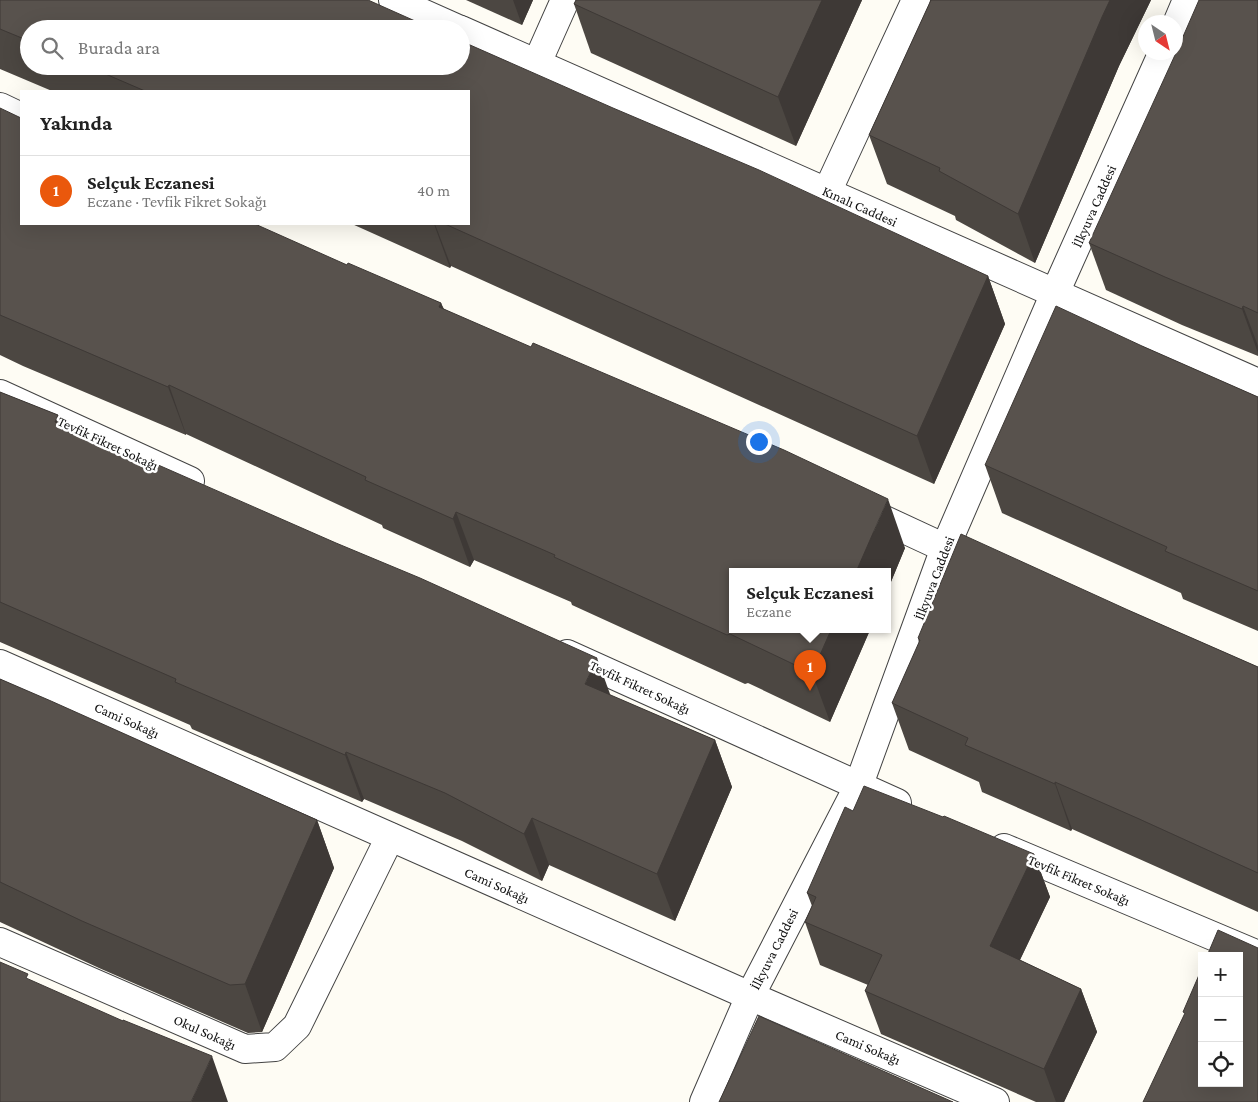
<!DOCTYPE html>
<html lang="tr">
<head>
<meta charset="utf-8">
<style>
	:root { --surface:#fff; --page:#f6f6f6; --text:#222; --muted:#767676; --line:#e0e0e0; --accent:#ea580c }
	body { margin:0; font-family:"Crimson Pro",serif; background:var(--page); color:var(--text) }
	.controls { position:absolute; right:15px; bottom:15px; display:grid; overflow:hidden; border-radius:0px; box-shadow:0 5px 20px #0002 }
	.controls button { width:45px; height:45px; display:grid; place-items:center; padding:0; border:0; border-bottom:1px solid var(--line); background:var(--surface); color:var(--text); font:25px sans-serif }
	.compass { position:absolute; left:1138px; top:15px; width:45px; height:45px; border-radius:50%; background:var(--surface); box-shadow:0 5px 20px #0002; rotate:145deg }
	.you { position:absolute; left:758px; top:441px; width:18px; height:18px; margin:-12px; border:4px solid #fff; border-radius:50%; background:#1a73e8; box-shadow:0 0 0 8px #1a73e833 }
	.badge { display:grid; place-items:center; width:32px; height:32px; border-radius:50%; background:var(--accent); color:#fff; font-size:16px; font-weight:700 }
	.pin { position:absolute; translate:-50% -41px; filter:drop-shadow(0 1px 2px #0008) }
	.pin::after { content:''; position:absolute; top:26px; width:18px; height:15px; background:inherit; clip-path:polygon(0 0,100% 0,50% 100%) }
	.popup { position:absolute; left:729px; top:568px; width:162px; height:65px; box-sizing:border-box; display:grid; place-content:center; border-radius:0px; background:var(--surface); filter:drop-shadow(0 1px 4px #0005); font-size:16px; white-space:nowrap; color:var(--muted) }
	.popup b { font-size:19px; color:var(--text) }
	.popup::after { content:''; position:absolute; left:50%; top:100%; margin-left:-10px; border:10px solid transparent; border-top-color:var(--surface) }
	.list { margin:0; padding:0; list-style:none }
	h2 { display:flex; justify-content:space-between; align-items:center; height:65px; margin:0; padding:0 20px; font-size:21px }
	h2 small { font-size:16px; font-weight:400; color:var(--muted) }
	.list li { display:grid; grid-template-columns:32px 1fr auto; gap:15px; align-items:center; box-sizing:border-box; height:70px; padding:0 20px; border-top:1px solid var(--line) }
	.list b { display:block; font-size:19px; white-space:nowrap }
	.list p { margin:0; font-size:16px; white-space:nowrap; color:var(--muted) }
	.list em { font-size:16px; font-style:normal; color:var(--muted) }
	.icon { flex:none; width:28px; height:28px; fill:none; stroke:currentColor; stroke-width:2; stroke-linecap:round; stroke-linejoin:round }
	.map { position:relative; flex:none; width:1258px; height:1102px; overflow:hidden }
	.search { position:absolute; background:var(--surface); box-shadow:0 5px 20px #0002; left:20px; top:20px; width:450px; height:55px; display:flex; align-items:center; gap:12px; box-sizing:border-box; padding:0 18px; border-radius:28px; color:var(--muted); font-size:19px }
	.panel { position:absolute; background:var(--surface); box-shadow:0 5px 20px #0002; left:20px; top:90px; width:450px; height:135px; border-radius:0px }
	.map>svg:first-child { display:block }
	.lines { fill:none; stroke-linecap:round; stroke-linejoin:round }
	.minor-casing { stroke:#434343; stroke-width:30 }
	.minor { stroke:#fff; stroke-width:28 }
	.wall { fill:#4c4742 }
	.shaded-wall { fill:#3e3936 }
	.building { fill:#58524d; stroke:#3e3936 }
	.labels { text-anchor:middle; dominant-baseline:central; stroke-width:5; stroke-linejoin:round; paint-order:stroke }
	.street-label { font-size:14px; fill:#101010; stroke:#fff }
</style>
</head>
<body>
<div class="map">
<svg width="1258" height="1102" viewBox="0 0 1258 1102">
	<rect width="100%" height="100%" fill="#fefcf4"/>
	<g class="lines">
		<!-- minor casing -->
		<g class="minor-casing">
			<g id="minor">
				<polyline points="393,0 458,29"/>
				<polyline points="1176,26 1187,0"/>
				<polyline points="461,30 1258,383"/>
				<polyline points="537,63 565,0"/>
				<polyline points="0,107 21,117"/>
				<polyline points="827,192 916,0"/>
				<polyline points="0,394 190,481"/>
				<polyline points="863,510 960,555"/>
				<polyline points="567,654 897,803"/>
				<polyline points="0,664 750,996 995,1102"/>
				<polyline points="1004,848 1258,955"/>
				<polyline points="0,942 245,1049 275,1047 297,1026 390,837"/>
				<polyline points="704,1102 750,996 858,787 945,548 1055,293 1163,52"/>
			</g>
		</g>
		<!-- minor -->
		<use href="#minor" class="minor"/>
	</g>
	<!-- wall -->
	<g class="wall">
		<polygon points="0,0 29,29 29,66 461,66 988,276 1005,324 934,484 451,266 450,268 352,224 469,224 469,91 52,91 0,69"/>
		<polygon points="466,0 533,0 522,25"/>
		<polygon points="576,0 862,0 796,146 591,53 574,4"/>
		<polygon points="931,0 1151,0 1119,66 1035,263 956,220 955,216 887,184 869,135"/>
		<polygon points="1258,0 1258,356 1182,325 1106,290 1089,243"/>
		<polygon points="0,108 21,224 347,265 441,303 444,309 905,548 888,589 888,572 870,630 830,722 748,683 745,684 572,605 571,602 474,560 470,567 383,528 382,525 186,434 186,435 23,366 0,355"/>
		<polygon points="1142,346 1258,397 1258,631 1183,599 1181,593 1002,513 985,465"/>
		<polygon points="0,392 58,415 61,425 610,695 715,740 732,787 675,921 549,865 542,881 462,841 364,799 362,802 192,729 190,725 0,642"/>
		<polygon points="1128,610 1258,667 1258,912 1072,829 1071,831 982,792 979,782 909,750 892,703 919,643 918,638"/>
		<polygon points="0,679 317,820 334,868 262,1032 248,1033 99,968 0,922"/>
		<polygon points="853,811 1034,854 1050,897 1020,960 1081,989 1097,1032 1064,1102 1036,1102 881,1034 865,991 868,985 820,965 805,922 812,906 807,893"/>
	</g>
	<!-- shaded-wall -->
	<g class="shaded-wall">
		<polygon points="513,0 533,0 522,25"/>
		<polygon points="822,0 862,0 796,146 778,97"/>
		<polygon points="1110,0 1151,0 1119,66 1035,263 1018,214 1102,17"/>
		<polygon points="434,224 435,224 451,266 450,268"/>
		<polygon points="988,276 1005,324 934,484 917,436"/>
		<polygon points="441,303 459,351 439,307"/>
		<polygon points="1243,306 1258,346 1258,353 1242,309"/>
		<polygon points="169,385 186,434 186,435 168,387"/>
		<polygon points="58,415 75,463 55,422"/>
		<polygon points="888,499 905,548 888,589 888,572 856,572"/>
		<polygon points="456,512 474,560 470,567 453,519"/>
		<polygon points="831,630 870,630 830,722 812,673"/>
		<polygon points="597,658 614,705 585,684"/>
		<polygon points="715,740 732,787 675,921 657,874"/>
		<polygon points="346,752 364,799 362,802 345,755"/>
		<polygon points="1055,782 1072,829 1071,831 1055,784"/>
		<polygon points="532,818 549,865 542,881 524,834"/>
		<polygon points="317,820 334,868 262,1032 245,984"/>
		<polygon points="1034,854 1050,897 1006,989 990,946"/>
		<polygon points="1081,989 1097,1032 1064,1102 1056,1102 1044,1069"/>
		<polygon points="212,1056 228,1102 191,1102"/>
	</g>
	<!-- building -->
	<g class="building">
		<polygon points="0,0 368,0 433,29 29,29 29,41 0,29"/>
		<polygon points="576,0 822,0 778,97 574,4"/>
		<polygon points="931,0 1110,0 1102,17 1018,214 939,171 940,168 869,135"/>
		<polygon points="1199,0 1258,0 1258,313 1243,306 1242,309 1165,277 1089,243 1175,55"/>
		<polygon points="461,41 613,108 759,170 988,276 917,436 445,224 469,224 469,91 145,91 87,66 461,66"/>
		<polygon points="0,108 21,118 21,224 255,224 347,265 348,263 441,303 439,307 531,347 533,343 784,450 888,499 856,572 732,572 732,630 831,630 812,673 730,634 727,635 554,557 555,555 456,512 453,519 365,480 366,477 169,385 168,387 0,315"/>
		<polygon points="1056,306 1142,346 1258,397 1258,591 1165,551 1167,547 985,465"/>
		<polygon points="0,392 58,415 55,422 155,468 156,464 336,543 420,578 597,658 585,684 715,740 657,874 532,818 524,834 445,793 346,752 345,755 175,682 176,679 0,602"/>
		<polygon points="961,534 1128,610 1258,667 1258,873 1137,818 1055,782 1055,784 965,745 968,738 892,703 920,640 918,638"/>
		<polygon points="0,679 51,701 317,820 245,984 230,985 82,921 0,882"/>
		<polygon points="864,786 943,817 944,816 1034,854 990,946 1081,989 1044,1069 865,991 882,955 805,922 816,897 807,893 845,807 853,811"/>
		<polygon points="1218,930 1258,948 1258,1102 1143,1102 1185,1013 1183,1012 1202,968 1202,1083 1239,1083 1239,956 1207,956"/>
		<polygon points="0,962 28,974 26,978 123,1021 123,1020 212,1056 191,1102 0,1102"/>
		<polygon points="759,1016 953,1102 719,1102"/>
	</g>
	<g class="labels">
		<!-- street labels -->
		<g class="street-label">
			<text transform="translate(860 206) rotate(24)">Kınalı Caddesi</text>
			<text transform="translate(1094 206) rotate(-66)">İlkyuva Caddesi</text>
			<text transform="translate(108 443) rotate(25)">Tevfik Fikret Sokağı</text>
			<text transform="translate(934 578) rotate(-69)">İlkyuva Caddesi</text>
			<text transform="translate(640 687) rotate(25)">Tevfik Fikret Sokağı</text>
			<text transform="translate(127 720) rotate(24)">Cami Sokağı</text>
			<text transform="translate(1079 880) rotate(23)">Tevfik Fikret Sokağı</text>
			<text transform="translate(497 885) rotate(24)">Cami Sokağı</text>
			<text transform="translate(774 949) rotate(-63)">İlkyuva Caddesi</text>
			<text transform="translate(205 1032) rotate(24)">Okul Sokağı</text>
			<text transform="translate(868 1047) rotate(23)">Cami Sokağı</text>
		</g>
	</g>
</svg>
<div class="controls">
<button>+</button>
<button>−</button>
<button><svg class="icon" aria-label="locate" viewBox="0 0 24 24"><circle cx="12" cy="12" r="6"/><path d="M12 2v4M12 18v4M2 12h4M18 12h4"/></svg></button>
</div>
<svg class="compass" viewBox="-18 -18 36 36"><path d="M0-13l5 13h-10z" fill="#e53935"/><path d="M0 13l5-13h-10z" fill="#767676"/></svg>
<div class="you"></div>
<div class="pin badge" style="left:810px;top:691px">1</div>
<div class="popup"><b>Selçuk Eczanesi</b>Eczane</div>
<div class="search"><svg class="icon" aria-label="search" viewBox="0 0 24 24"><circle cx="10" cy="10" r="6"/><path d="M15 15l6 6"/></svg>Burada ara</div>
<section class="panel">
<h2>Yakında<small></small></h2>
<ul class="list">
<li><span class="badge">1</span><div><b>Selçuk Eczanesi</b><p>Eczane · Tevfik Fikret Sokağı</p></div><em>40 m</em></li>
</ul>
</section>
</div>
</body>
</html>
